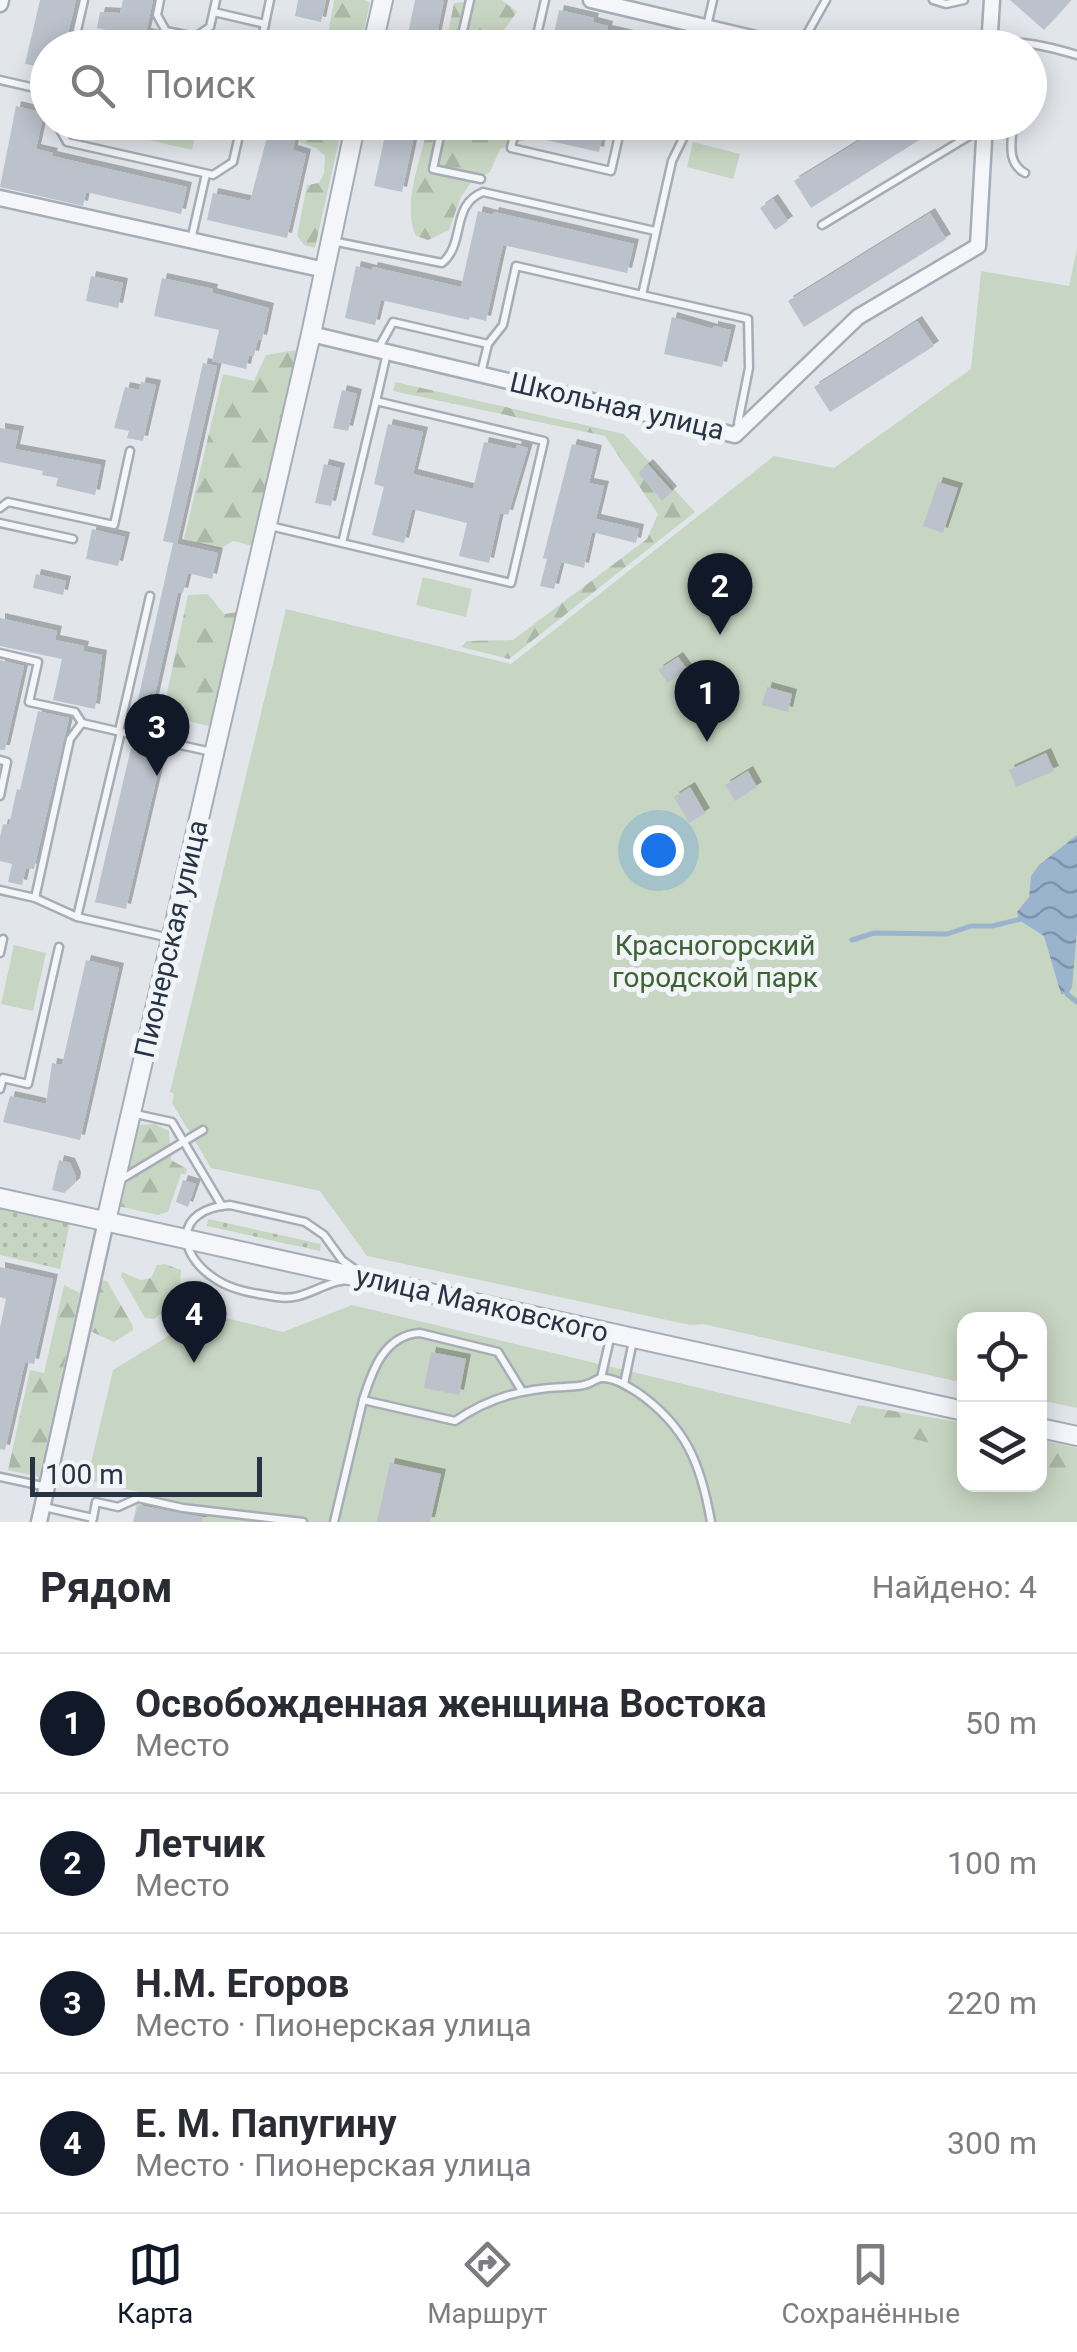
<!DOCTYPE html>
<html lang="ru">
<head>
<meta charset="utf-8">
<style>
	:root { --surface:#fff; --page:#f7f7f7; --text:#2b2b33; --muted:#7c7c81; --line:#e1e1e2; --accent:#111827 }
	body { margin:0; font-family:Roboto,sans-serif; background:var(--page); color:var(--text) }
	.controls { position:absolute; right:30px; bottom:30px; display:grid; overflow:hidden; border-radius:20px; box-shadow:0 5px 25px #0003 }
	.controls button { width:90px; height:90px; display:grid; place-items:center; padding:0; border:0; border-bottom:2px solid var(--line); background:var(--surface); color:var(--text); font:50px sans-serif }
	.scale { position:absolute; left:30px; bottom:25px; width:232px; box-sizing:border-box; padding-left:10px; border:5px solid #283345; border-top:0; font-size:28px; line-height:35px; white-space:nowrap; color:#283345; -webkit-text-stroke:8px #f2f5f8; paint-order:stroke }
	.you { position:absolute; left:658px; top:850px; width:35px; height:35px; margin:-25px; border:8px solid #fff; border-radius:50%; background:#1a73e8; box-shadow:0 0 0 15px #1a73e833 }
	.badge { display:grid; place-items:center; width:65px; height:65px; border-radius:50%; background:var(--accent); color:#fff; font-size:32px; font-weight:700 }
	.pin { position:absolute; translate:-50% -82px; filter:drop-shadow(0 2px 5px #0008) }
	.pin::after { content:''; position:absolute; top:52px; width:35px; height:30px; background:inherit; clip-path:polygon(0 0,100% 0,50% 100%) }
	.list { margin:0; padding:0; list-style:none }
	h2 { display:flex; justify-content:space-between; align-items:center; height:130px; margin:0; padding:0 40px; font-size:42px }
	h2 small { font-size:32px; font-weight:400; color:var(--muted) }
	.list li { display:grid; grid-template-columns:65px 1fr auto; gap:30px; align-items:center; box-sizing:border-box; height:140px; padding:0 40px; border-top:2px solid var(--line) }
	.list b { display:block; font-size:38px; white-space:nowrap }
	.list p { margin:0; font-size:32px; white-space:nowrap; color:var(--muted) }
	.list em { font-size:32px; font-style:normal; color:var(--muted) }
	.icon { flex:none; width:55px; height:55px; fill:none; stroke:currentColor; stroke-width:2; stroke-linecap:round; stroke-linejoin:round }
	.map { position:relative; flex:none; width:1077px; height:1522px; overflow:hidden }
	.search { position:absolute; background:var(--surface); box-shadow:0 5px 25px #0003; left:30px; right:30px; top:30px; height:110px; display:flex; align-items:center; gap:25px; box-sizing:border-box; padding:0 35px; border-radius:55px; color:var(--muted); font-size:38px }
	.sheet { height:690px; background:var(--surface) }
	nav { display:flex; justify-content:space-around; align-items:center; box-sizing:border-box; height:140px; border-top:2px solid var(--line); background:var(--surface); font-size:28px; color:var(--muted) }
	nav a { display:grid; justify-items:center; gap:5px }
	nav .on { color:var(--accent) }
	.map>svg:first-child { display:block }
	.grass { fill:url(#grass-dots) }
	.forest { fill:url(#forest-firs) }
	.park { fill:#c7d6c2 }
	.water { fill:url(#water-waves) }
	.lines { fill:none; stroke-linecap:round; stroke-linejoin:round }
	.stream { stroke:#9ab4ce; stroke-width:5 }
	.building { fill:#bbc2cc; filter:url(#shadow) }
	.service-casing { stroke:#a6adb6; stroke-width:11 }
	.minor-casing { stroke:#a6adb6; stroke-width:19 }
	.tertiary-casing { stroke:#a6adb6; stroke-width:22 }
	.service { stroke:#f5f6f9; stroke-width:6 }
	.minor { stroke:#f5f6f9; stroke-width:14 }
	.tertiary { stroke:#f5f6f9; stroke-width:18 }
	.labels { text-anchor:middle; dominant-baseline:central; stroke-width:10; stroke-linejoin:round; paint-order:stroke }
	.street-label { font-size:28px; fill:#283345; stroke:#f2f5f8 }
	.park-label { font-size:28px; fill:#3d6234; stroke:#f2f5f8 }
</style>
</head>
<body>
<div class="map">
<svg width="1077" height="1522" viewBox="0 0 1077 1522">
	<defs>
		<pattern id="grass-dots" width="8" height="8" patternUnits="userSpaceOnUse" patternTransform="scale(2.5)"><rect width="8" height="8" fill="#c7d6c2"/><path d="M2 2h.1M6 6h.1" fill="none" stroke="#abb8a8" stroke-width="1.8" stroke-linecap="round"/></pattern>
		<pattern id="forest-firs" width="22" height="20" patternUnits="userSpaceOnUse" patternTransform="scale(2.5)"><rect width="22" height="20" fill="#c7d6c2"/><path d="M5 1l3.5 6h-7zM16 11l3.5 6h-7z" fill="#abb8a8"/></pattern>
		<pattern id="water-waves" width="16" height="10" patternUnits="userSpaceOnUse" patternTransform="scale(2.5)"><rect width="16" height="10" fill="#9ab4ce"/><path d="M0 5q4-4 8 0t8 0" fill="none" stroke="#7e93a9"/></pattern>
		<filter id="shadow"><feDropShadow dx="5" dy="-5" stdDeviation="0" flood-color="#0004"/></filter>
	</defs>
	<rect width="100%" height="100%" fill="#e2e6eb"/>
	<!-- grass -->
	<g class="grass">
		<polygon points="0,1208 70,1223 60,1269 0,1255"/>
		<polygon points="208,1219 321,1244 320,1251 207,1226"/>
	</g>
	<!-- forest -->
	<g class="forest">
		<polygon points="334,0 365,0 370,3 360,47 335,47 328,35"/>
		<polygon points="480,0 502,0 517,12 491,47 445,48 454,3"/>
		<polygon points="305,123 343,123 315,248 304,245 297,236 307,185 319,183 324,173 325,156 316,148 300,142"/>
		<path d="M429,123H461L468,131L500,138L505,123H532L530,138L500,149L490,172L470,184L461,197L449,230L428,240L416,236C401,205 422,155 429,123Z"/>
		<polygon points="296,350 253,546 233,541 220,549 184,539 223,374 254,381 266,355"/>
		<polygon points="395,382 624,434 695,512 509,659 461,647 467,641 513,640 647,539 658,514 605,436 393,391"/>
		<path d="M208,594L224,614L238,612L211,726C194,725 181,715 163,712L188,595Z"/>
		<polygon points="155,1124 169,1131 171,1160 187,1169 186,1174 181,1174 168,1212 158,1215 118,1206 137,1125"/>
		<polygon points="165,1264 181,1270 179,1300 154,1319 145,1318 121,1276 122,1272 141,1280 151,1278 157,1265"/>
		<polygon points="101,1280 107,1281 133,1326 133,1330 114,1342 90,1331"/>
		<polygon points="64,1285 80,1293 39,1477 8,1470 30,1370 44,1373"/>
		<polygon points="858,1405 964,1423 964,1459 878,1464 850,1422"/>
		<polygon points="1040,1440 1077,1448 1077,1522 984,1522 1040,1484"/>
	</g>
	<!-- park -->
	<g class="park">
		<polygon points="97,122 190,122 198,124 192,150 96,128"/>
		<polygon points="693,142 740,154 733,179 687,167"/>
		<polygon points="1077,249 1077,1408 1040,1400 1040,1320 964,1320 964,1383 703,1324 690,1325 367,1256 320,1191 211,1168 172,1103 174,1094 170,1092 286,609 511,664 774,456 834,468 971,369 981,271 1069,286"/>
		<polygon points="423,577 472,589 466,617 416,605"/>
		<polygon points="14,945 46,953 33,1011 1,1004"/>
		<polygon points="352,1305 964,1451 964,1484 1040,1484 1040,1470 1077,1479 1077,1522 133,1522 139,1492 87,1480 113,1370 206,1313 283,1332"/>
	</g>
	<!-- water -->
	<polygon class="water" points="1077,835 1077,931 1072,988 1067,994 1061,994 1044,936 1019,920 1017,912 1029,897 1031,876 1039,865"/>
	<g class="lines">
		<!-- stream -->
		<g class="stream">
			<polyline points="852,940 874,933 947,934 971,926 992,926 1021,919"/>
			<polyline points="1067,989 1067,994 1077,1002"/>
		</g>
	</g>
	<!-- building -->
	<g class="building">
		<polygon points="40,0 76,0 65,46 48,48 48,68 25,64"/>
		<polygon points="123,0 153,0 146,33 187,42 187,48 127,48 130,35 97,28 100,12 120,13"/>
		<polygon points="298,0 326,0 321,22 295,16"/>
		<polygon points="415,0 444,0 434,48 405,48"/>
		<polygon points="1010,0 1071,0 1044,30"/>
		<polygon points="559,10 594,18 593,22 608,26 607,30 660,42 659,48 551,48"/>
		<polygon points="16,106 44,113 36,149 53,153 52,156 187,187 181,214 86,192 83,206 0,187"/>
		<polygon points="271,122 299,122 293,150 306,154 287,238 207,220 213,193 250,201"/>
		<polygon points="388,122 417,122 402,192 374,186"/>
		<polygon points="550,122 605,122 599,152 546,140"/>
		<polygon points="890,122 948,122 811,208 794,181"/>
		<polygon points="773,199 788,221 775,230 760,208"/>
		<polygon points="478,211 493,215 494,212 634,244 627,273 503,245 486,321 470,317 469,320 381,300 375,325 345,318 356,266 372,270 373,267 461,287"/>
		<polygon points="930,213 946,239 804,327 788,301"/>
		<polygon points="91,276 123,283 118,308 86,301"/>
		<polygon points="162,278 213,289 212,293 269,308 262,340 258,339 254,356 249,355 246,369 212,361 219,330 154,316"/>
		<polygon points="672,317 713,329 713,326 731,330 722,367 664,354"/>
		<polygon points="917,321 934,346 830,412 814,387"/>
		<polygon points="203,363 217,366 177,544 218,553 212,579 188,573 183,593 178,592 150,717 135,713 173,543 163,541"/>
		<polygon points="141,382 156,385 143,441 127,438 129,431 114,428 125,387 139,390"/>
		<polygon points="342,390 357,394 348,431 333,428"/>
		<polygon points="388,424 423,432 413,474 473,489 484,442 516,449 517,445 528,448 508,515 500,513 489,563 459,556 467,523 412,509 404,543 372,535 384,487 374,484"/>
		<polygon points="0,428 19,431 15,449 101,465 95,495 56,486 58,478 42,475 43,471 0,462"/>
		<polygon points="572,444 597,450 589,483 604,486 596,519 639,529 636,543 592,532 584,568 561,562 554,589 540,586 547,559 543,558"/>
		<polygon points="324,464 340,468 331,506 315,503"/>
		<polygon points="648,464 672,491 662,501 638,473"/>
		<polygon points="938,482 958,488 943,533 923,526"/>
		<polygon points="92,529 125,537 118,566 86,559"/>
		<polygon points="36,574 66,581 63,595 33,588"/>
		<polygon points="0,618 57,631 55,640 84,646 83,651 102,655 95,709 53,700 62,659 0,646"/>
		<polygon points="678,657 687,669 668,683 658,670"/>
		<polygon points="0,660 24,666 5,750 0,750"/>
		<polygon points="767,687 792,694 788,712 762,705"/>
		<polygon points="38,711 69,718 34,869 26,868 22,885 8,882 12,864 0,861 0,837 3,824 9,825 17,789 20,790"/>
		<polygon points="131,748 162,755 126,909 95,902"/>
		<polygon points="1046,753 1054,771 1016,787 1009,770"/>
		<polygon points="748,771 757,787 735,801 725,785"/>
		<polygon points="690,787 705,813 689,823 674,797"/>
		<polygon points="86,960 119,968 80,1140 3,1122 10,1096 46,1104 52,1063 62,1065"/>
		<polygon points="59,1160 70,1163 76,1177 75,1183 64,1193 52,1190"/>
		<polygon points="183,1180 196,1184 188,1207 176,1202"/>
		<polygon points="0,1267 53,1279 34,1364 25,1362 5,1450 0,1449 0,1328 6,1299 0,1297"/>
		<polygon points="431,1352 466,1359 459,1395 424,1388"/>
		<polygon points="390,1463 441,1474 430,1522 377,1522"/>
		<polygon points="139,1505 203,1517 202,1522 133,1522"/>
	</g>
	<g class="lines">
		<!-- service casing -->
		<g class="service-casing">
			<g id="service">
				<polyline points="160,0 157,15 166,31 195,37 210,27 216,0"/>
				<polyline points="933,0 946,4 964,0"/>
				<polyline points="214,12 265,24"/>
				<polyline points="707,26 713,0"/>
				<path d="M991,43C1022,40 1047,46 1077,55"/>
				<polyline points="73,48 84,0"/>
				<polyline points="260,48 270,0"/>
				<polyline points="459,48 470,0"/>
				<polyline points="534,48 545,0"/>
				<polyline points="799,48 826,0"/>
				<polyline points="0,80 48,91"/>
				<polyline points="56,122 67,142 213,175 233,162 242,122"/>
				<polyline points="443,122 433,169 481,179"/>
				<polyline points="517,122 511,148 611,171 622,122"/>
				<path d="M1013,122C1012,141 1006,163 1025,173"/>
				<polyline points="822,225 984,127"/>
				<polyline points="191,240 206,174"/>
				<path d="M332,241L442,263C466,244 450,205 483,192L655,231"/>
				<polyline points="642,295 748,319 749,368 738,423 740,430"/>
				<polyline points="378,349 393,322 488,344"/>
				<polyline points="481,373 488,344 503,325 516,266 642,295 672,161 691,122"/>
				<polyline points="376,401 387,353"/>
				<polyline points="0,508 8,502 114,525 130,451"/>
				<polyline points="0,523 73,539"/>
				<path d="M270,526C350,545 430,564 511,583L544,441L376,401L342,543"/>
				<polyline points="0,653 38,662 29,702 75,712 82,723 121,732"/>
				<polyline points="119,731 150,596"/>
				<polyline points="0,760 7,762 0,796"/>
				<polyline points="0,890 35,898 77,917 170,938"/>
				<polyline points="35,898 70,739 82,723"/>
				<polyline points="77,917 121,732 212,752"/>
				<polyline points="0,953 3,939"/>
				<polyline points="0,1089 3,1078 28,1084 59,947"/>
				<polyline points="131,1113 172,1122 222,1206"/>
				<polyline points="120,1180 203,1130"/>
				<path d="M230,1205L305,1222L324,1235L342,1260L367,1278C357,1279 346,1279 336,1282C315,1288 300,1301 277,1297C258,1294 234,1291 217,1280C175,1254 174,1209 230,1205Z"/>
				<polyline points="601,1378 611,1334"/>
				<polyline points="624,1384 633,1341"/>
				<path d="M363,1400C372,1371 384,1335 420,1333L498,1352L522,1391"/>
				<polyline points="0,1477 47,1487"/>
				<polyline points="44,1507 93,1518 92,1521"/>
				<polyline points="93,1518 96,1502 118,1507 138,1498 183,1508 303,1522"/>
				<path d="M334,1522L363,1400L455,1421C490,1397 522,1389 564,1387C571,1386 580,1387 587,1384C592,1383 596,1379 601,1378C613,1377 627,1386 637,1392C686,1426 701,1464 711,1522"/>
			</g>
		</g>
		<!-- minor casing -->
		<g class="minor-casing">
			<g id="minor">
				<polyline points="591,0 794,48"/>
				<polyline points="0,4 1,0"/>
				<polyline points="989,48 992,0"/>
				<polyline points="0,198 325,270"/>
				<polyline points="311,334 735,435 858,317 978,246 985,122"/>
				<polyline points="39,1522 106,1221"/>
			</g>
		</g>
		<!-- tertiary casing -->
		<g class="tertiary-casing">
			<g id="tertiary">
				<polyline points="372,48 383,0"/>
				<polyline points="0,1198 964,1411"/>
				<polyline points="106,1221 311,334 356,122"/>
				<polyline points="1040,1428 1077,1436"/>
			</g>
		</g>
		<!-- service -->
		<use href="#service" class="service"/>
		<!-- minor -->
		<use href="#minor" class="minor"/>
		<!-- tertiary -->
		<use href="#tertiary" class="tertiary"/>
	</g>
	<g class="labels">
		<!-- street labels -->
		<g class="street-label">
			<text transform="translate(617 406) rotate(13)">Школьная улица</text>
			<text transform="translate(171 939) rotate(-77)">Пионерская улица</text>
			<text transform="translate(482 1304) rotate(13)">улица Маяковского</text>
		</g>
		<!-- park labels -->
		<g class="park-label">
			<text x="715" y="945">Красногорский<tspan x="715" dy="32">городской парк</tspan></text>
		</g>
	</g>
</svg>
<div class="controls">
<button><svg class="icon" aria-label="locate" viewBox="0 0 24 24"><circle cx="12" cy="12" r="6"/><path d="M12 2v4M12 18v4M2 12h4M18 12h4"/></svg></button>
<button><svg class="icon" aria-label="layers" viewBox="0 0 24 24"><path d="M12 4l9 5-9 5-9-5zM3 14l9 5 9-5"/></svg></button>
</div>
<div class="scale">100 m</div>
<div class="you"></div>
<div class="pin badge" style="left:707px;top:742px">1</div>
<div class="pin badge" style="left:720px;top:635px">2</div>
<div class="pin badge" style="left:157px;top:776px">3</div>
<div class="pin badge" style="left:194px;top:1363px">4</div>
<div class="search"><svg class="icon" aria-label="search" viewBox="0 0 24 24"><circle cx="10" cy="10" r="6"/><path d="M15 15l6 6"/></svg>Поиск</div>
</div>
<section class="sheet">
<h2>Рядом<small>Найдено: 4</small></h2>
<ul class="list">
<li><span class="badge">1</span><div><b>Освобожденная женщина Востока</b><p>Место</p></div><em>50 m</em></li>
<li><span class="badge">2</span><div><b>Летчик</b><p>Место</p></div><em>100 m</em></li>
<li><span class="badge">3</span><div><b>Н.М. Егоров</b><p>Место · Пионерская улица</p></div><em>220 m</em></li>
<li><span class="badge">4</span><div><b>Е. М. Папугину</b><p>Место · Пионерская улица</p></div><em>300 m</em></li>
</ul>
</section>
<nav>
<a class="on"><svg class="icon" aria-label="map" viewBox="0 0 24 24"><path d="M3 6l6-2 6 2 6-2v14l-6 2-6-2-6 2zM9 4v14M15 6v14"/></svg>Карта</a>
<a><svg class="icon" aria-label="directions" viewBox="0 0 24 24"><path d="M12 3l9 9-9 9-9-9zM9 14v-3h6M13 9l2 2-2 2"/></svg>Маршрут</a>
<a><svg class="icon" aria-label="saved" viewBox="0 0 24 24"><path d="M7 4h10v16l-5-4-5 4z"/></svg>Сохранённые</a>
</nav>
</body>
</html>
